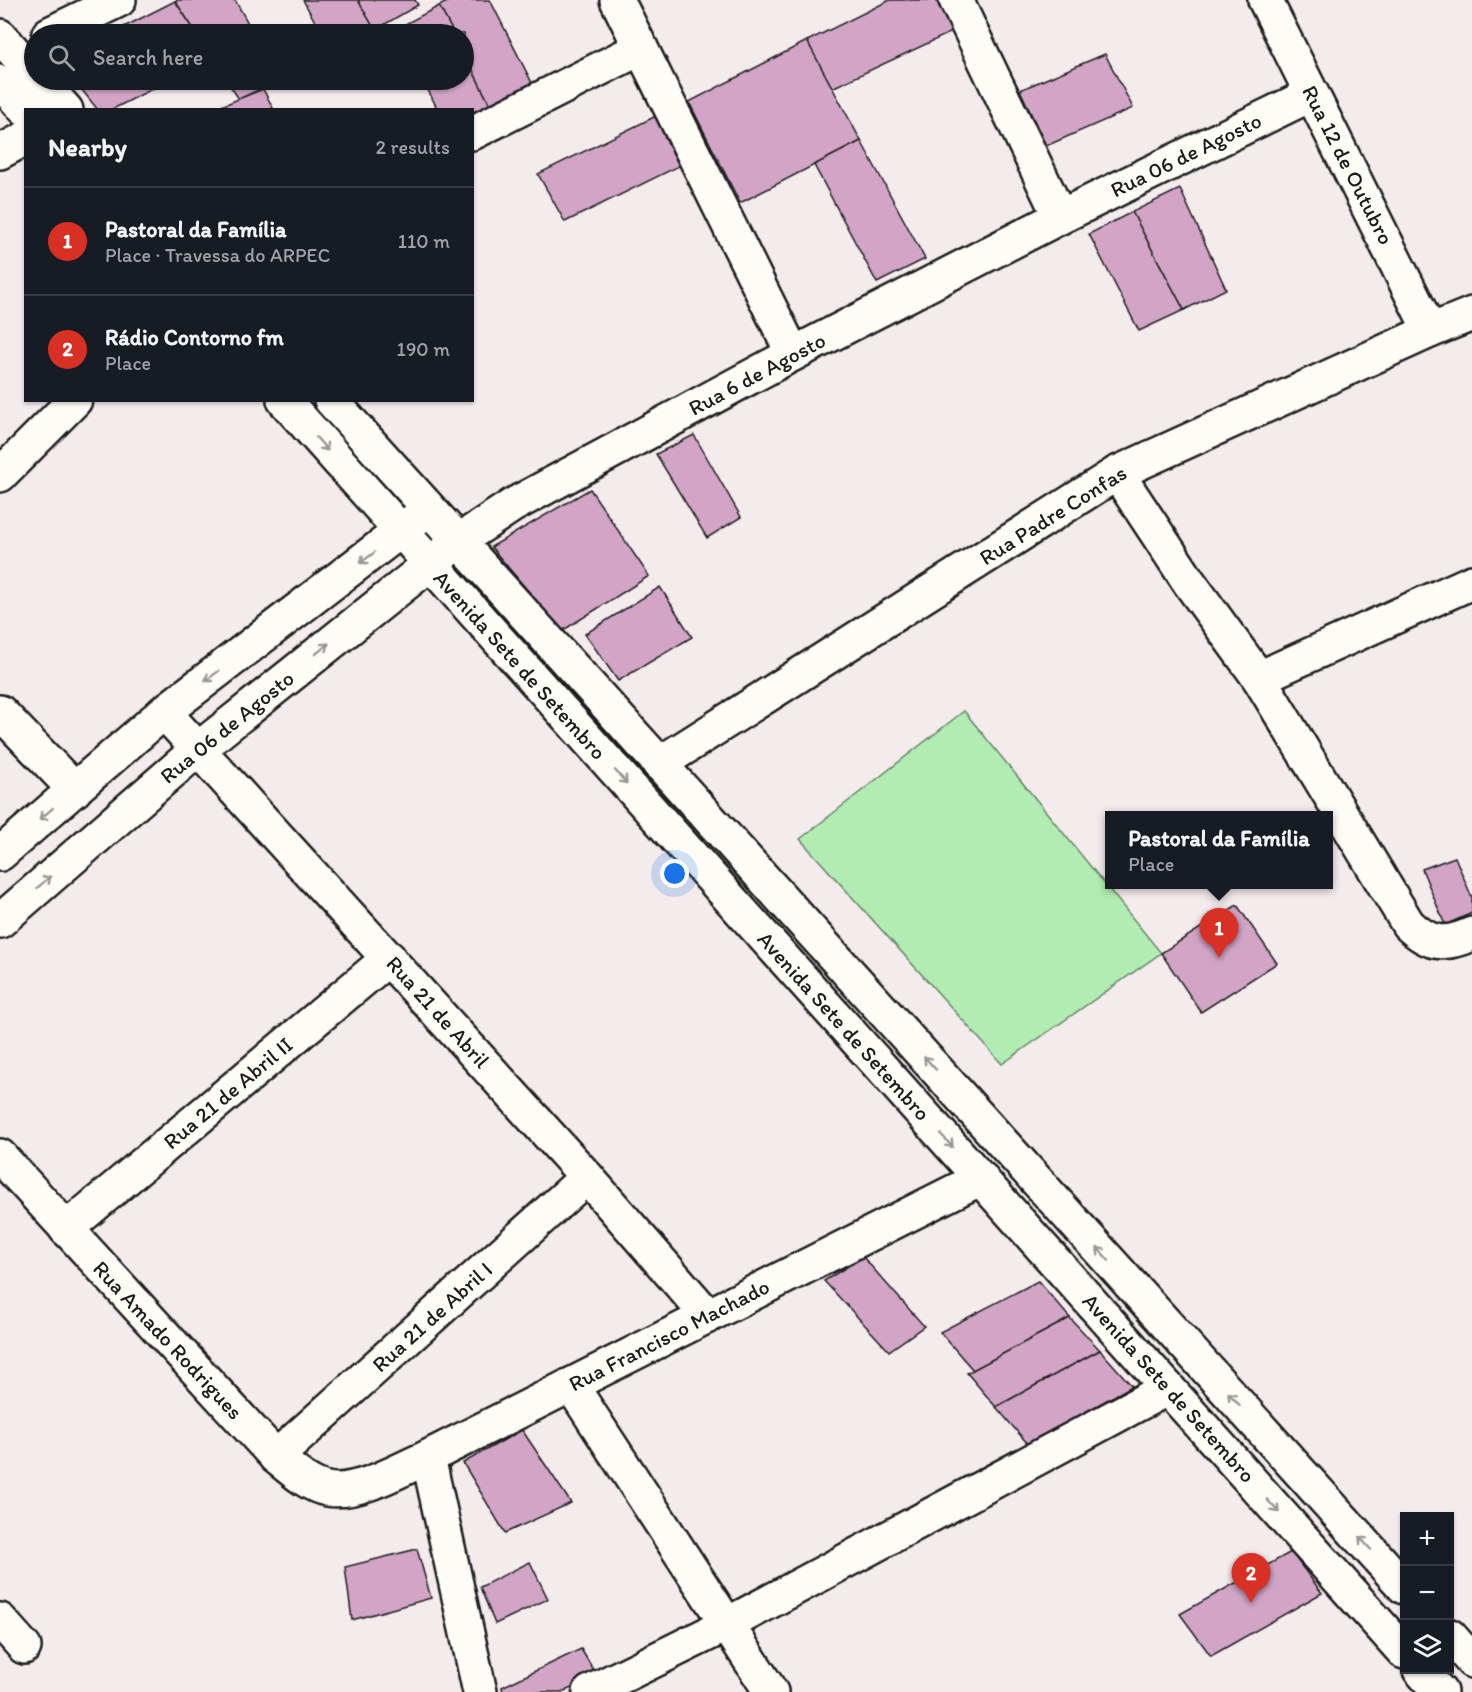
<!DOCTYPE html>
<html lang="en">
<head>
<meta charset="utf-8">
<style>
	:root { --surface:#171b24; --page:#242831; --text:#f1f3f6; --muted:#9ea1a6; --line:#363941; --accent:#d93025 }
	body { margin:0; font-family:Itim,sans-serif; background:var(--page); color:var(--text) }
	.controls { position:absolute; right:18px; bottom:18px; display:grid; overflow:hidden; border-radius:0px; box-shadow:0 2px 4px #0004 }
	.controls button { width:54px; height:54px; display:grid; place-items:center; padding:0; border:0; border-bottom:2px solid var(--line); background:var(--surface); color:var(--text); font:30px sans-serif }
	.you { position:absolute; left:675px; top:874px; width:21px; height:21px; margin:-15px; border:4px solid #fff; border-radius:50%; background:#1a73e8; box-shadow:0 0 0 9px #1a73e833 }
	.badge { display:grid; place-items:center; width:39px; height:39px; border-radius:50%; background:var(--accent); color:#fff; font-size:20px; font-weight:700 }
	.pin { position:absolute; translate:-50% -50px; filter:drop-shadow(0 2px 3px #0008) }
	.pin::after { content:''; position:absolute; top:32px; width:21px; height:18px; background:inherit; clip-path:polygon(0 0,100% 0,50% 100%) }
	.popup { position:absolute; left:1105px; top:811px; width:228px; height:78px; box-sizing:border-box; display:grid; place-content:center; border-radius:0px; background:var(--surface); filter:drop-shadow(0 2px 4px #0005); font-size:20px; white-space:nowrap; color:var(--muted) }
	.popup b { font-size:22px; color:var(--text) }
	.popup::after { content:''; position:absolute; left:50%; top:100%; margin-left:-12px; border:12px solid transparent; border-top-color:var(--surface) }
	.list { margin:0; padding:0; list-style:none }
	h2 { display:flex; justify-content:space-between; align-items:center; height:78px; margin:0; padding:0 24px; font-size:26px }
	h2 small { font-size:20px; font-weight:400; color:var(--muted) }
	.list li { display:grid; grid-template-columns:39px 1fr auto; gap:18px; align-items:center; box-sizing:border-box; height:108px; padding:0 24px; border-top:2px solid var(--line) }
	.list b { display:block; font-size:22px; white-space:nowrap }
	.list p { margin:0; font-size:20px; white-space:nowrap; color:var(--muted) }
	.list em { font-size:20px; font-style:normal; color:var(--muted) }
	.icon { flex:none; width:33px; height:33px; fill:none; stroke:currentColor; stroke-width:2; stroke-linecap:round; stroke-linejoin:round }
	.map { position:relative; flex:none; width:1472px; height:1692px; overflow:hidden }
	.search { position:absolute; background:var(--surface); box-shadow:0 2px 4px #0004; left:24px; top:24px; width:450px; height:66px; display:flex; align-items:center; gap:15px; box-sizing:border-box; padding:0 21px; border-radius:33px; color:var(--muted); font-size:22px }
	.panel { position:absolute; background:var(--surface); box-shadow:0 2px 4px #0004; left:24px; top:108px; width:450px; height:294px; border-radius:0px }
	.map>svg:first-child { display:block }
	.green { fill:#b1edb3; stroke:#668468; stroke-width:1.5 }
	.building { fill:#d2a5c6; stroke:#1c1c1c; stroke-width:1.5 }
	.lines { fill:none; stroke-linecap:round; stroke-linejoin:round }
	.minor-casing { stroke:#1c1c1c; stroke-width:38 }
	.minor { stroke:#fdfcf7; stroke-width:33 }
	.oneway { stroke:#989794 }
	.labels { text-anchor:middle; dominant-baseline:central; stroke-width:5; stroke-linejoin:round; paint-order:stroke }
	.street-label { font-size:22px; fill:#1c1c1c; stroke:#fdfcf7 }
</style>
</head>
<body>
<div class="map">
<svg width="1472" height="1692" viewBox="0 0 1472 1692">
	<rect width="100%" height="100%" fill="#f4ebed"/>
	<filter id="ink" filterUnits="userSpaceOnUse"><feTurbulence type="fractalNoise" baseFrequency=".0167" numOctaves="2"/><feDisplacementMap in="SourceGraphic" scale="12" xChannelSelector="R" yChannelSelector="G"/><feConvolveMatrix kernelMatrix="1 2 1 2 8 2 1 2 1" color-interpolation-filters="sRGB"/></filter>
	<g filter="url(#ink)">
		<!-- green -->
		<polygon class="green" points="964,711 1161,953 1002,1064 800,839"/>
		<!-- building -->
		<g class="building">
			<polygon points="177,0 235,0 254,34 197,34 175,1"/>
			<polygon points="303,0 358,0 375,30 366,34 322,34"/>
			<polygon points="358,0 415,0 418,5 375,30"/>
			<polygon points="451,0 490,0 532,83 490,105 464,53 464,34 454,34 439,6"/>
			<polygon points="890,0 936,0 952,32 832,88 807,41"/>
			<polygon points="175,1 197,34 110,34"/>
			<polygon points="439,6 454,34 399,34 396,29"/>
			<polygon points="807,41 861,141 740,203 689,102"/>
			<polygon points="464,53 490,105 472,114 472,110 438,110 423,80 464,80"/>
			<polygon points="1105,54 1133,108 1046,146 1020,90"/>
			<polygon points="74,80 170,80 111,110 98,110"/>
			<polygon points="226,80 280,80 239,99"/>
			<polygon points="263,89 274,110 220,110 219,107"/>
			<polygon points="656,116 679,166 565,222 538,174"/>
			<polygon points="861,141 925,259 877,283 814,165"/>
			<polygon points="1180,189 1226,289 1184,310 1132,212"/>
			<polygon points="1132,212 1184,310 1139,331 1089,234"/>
			<polygon points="694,435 741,517 707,538 656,454"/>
			<polygon points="590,489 649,576 562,631 491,547"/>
			<polygon points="660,587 692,637 618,681 585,634"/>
			<polygon points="1455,857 1472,898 1472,913 1445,925 1422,869"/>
			<polygon points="1237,905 1277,963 1201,1012 1161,953"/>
			<polygon points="863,1257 924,1326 889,1351 824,1281"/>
			<polygon points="1038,1281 1070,1318 973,1370 940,1332"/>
			<polygon points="1070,1318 1100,1350 996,1407 967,1373"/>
			<polygon points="1100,1350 1132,1386 1028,1444 996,1407"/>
			<polygon points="522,1430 571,1503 505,1533 463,1463"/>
			<polygon points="417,1549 431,1598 352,1620 345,1567"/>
			<polygon points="1291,1552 1322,1593 1211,1656 1180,1614"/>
			<polygon points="530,1562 548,1599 495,1624 480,1587"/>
			<polygon points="581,1649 597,1676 563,1692 503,1692 502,1687"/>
		</g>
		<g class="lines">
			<!-- minor casing -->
			<g class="minor-casing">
				<g id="minor">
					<polyline points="617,0 793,354"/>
					<polyline points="956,0 1060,217"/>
					<polyline points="1265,0 1430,331"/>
					<polyline points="49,34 119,0"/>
					<polyline points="0,36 34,74"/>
					<polyline points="39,80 66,110"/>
					<polyline points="0,82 26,110"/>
					<polyline points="472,133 641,48"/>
					<polyline points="0,152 26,138"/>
					<polyline points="284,400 1404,1652"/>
					<path d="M331,400C690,794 1046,1191 1404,1587"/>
					<path d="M1117,473L1189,582L1259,678L1408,924C1429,945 1445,946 1472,934"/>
					<polyline points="0,475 75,400"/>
					<polyline points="1259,678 1472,582"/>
					<polyline points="0,712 75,790"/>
					<polyline points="164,712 587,1177 708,1316"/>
					<polyline points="659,764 1117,473 1430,331 1472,314"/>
					<polyline points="0,854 164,712 416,519"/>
					<polyline points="0,921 197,750 460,540 513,505 793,354 1060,217 1312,94"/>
					<path d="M0,1156L276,1457C291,1469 308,1485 327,1489C357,1495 401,1469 428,1457L981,1178"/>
					<polyline points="66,1229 389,958"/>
					<polyline points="571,1385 771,1692"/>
					<polyline points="276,1457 587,1177"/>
					<polyline points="428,1457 480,1692"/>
					<polyline points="0,1620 24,1647"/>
					<polyline points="1450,1636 1472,1661"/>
					<polyline points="1420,1670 1440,1692"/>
					<polyline points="590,1692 726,1625 1168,1388"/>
				</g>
			</g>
			<!-- minor -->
			<use href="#minor" class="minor"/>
		</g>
		<!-- one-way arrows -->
		<defs><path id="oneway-shaft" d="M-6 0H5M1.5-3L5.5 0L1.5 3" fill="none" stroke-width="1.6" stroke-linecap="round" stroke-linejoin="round" transform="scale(1.5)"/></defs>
		<g class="oneway">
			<use href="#oneway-shaft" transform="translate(322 444) rotate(49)"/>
			<use href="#oneway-shaft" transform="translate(367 558) rotate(143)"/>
			<use href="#oneway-shaft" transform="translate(322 649) rotate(-39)"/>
			<use href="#oneway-shaft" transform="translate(212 676) rotate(143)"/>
			<use href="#oneway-shaft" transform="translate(621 777) rotate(48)"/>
			<use href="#oneway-shaft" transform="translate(46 814) rotate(139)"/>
			<use href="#oneway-shaft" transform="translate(44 882) rotate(-41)"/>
			<use href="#oneway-shaft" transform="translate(930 1063) rotate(-132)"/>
			<use href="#oneway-shaft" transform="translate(947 1141) rotate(48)"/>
			<use href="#oneway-shaft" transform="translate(1103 1254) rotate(-132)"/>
			<use href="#oneway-shaft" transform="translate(1234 1399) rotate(-132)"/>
			<use href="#oneway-shaft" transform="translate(1273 1506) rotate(48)"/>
			<use href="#oneway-shaft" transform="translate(1365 1543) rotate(-132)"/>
		</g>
	</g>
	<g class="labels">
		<!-- street labels -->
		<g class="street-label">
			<text transform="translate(1186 155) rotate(-26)">Rua 06 de Agosto</text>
			<text transform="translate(1348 165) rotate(63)">Rua 12 de Outubro</text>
			<text transform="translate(757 374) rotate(-28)">Rua 6 de Agosto</text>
			<text transform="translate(1053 515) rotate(-32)">Rua Padre Confas</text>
			<text transform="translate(520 665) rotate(48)">Avenida Sete de Setembro</text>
			<text transform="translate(227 727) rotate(-39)">Rua 06 de Agosto</text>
			<text transform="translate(438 1012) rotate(48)">Rua 21 de Abril</text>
			<text transform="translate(844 1026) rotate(48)">Avenida Sete de Setembro</text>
			<text transform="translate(228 1093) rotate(-40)">Rua 21 de Abril II</text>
			<text transform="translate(432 1317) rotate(-42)">Rua 21 de Abril I</text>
			<text transform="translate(669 1335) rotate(-27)">Rua Francisco Machado</text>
			<text transform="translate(168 1340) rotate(47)">Rua Amado Rodrigues</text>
			<text transform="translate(1169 1388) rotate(48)">Avenida Sete de Setembro</text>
		</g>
	</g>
</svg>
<div class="controls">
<button>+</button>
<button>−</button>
<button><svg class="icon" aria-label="layers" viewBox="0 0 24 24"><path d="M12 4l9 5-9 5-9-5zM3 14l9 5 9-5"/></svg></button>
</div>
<div class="you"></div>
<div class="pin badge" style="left:1219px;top:958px">1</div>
<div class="popup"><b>Pastoral da Família</b>Place</div>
<div class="pin badge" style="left:1251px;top:1603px">2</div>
<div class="search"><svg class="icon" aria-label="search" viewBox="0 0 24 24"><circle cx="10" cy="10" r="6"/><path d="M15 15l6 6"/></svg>Search here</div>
<section class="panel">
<h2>Nearby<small>2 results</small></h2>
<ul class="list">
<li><span class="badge">1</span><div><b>Pastoral da Família</b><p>Place · Travessa do ARPEC</p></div><em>110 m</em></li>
<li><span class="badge">2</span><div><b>Rádio Contorno fm</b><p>Place</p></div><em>190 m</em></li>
</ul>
</section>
</div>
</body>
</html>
